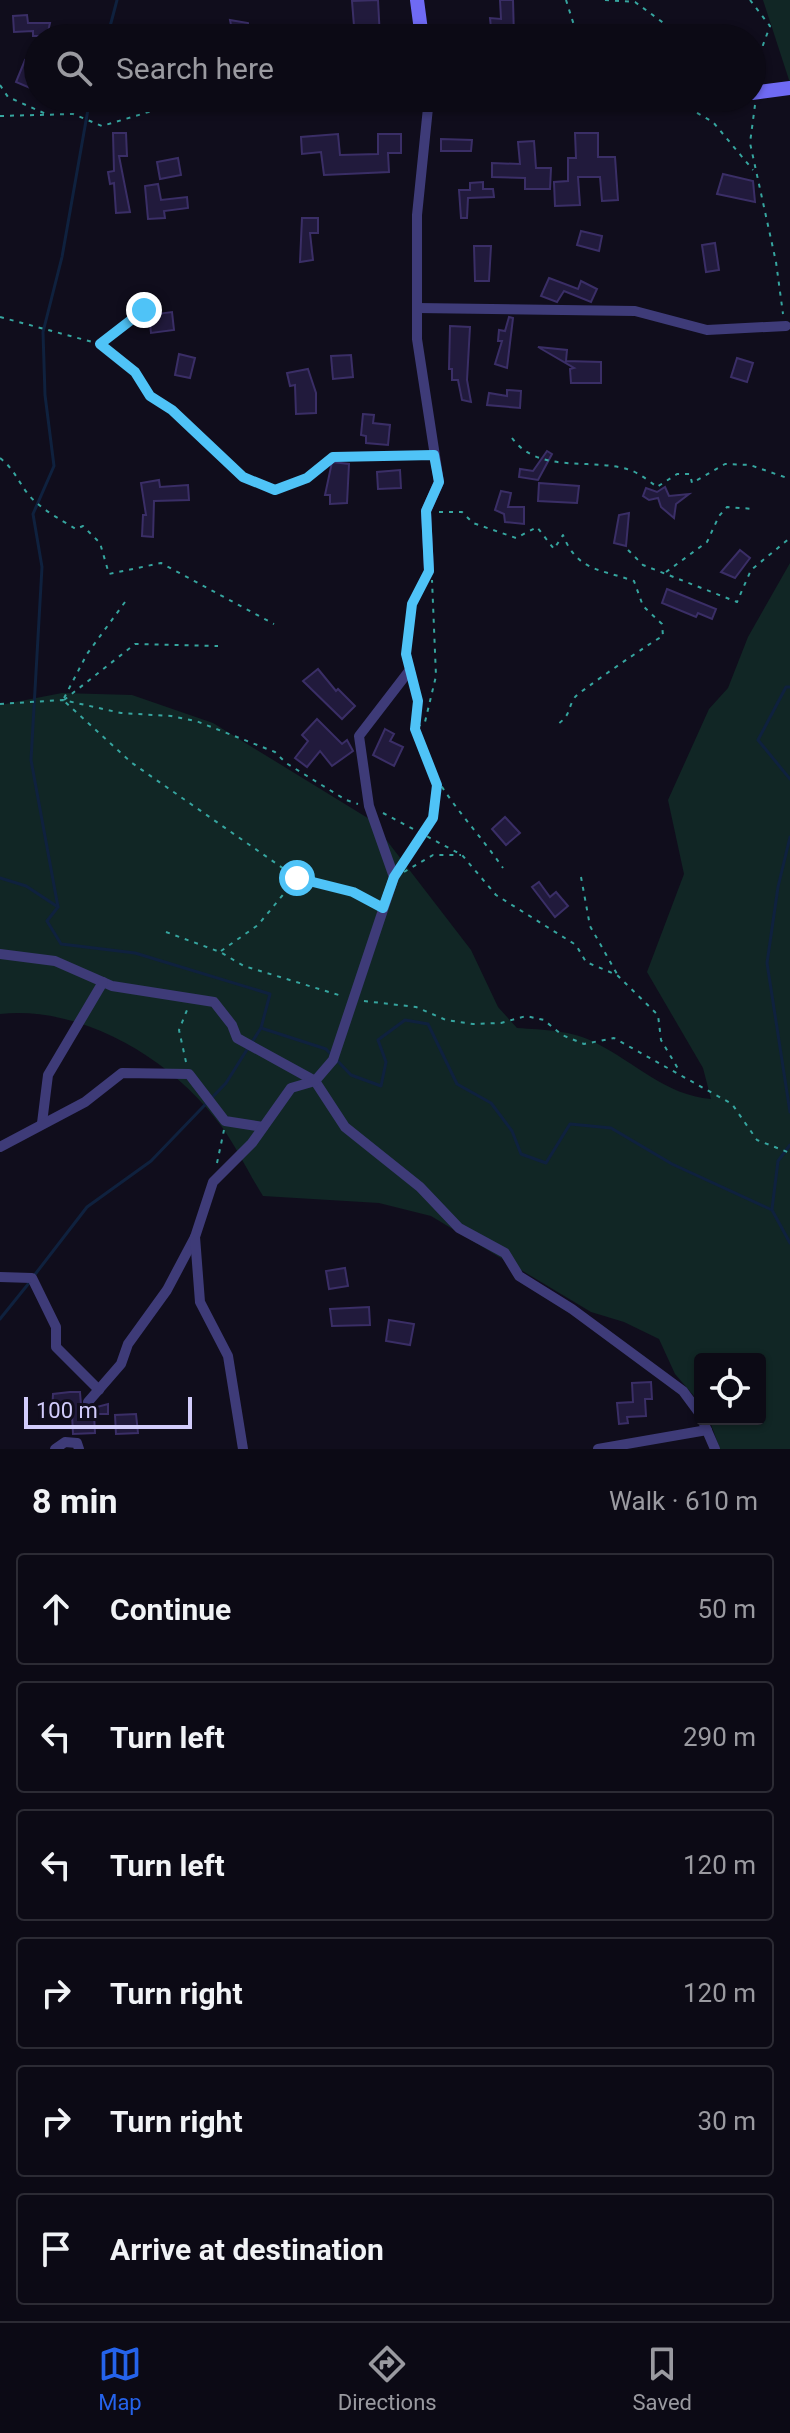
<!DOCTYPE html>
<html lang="en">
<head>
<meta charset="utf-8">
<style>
	:root { --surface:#0c0a15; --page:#15131e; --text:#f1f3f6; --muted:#9a9aa0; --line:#2c2b34; --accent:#2563eb }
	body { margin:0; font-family:Roboto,sans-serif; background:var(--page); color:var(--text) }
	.controls { position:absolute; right:24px; bottom:24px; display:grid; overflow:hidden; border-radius:8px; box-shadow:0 2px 6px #0004 }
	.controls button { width:72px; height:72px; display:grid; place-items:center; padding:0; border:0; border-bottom:2px solid var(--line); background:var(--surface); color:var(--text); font:40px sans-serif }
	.scale { position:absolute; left:24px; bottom:20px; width:168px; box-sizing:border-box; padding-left:8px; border:4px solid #d2ccfb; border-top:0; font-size:22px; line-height:28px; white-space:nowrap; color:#d2ccfb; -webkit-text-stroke:6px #100d1c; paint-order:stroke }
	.stop { position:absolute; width:24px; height:24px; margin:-18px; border:6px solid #4fc3f7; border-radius:50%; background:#fff }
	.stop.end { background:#4fc3f7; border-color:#fff; box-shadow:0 2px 8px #0008 }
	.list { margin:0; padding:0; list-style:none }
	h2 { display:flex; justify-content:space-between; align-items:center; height:104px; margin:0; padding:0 32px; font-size:34px }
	h2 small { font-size:26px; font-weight:400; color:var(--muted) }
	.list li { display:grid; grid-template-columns:52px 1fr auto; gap:24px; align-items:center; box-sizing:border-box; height:112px; margin:0 16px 16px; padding:0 16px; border:2px solid var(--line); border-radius:8px }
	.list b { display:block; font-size:30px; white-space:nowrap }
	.list em { font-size:26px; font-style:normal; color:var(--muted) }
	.icon { flex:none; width:44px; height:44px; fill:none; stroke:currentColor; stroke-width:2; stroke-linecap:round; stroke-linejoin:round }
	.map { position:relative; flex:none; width:790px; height:1449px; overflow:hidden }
	.search { position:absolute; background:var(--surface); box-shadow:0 2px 6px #0004; left:24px; right:24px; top:24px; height:88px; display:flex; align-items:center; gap:20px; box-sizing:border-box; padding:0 28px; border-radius:44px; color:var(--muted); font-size:30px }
	.sheet { height:872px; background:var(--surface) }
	nav { display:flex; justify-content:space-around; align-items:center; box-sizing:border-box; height:112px; border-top:2px solid var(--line); background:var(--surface); font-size:22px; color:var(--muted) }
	nav a { display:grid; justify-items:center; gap:4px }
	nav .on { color:var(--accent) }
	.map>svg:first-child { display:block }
	.green { fill:#112625 }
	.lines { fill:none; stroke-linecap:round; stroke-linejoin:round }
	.stream { stroke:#0f213e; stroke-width:3 }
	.building { fill:#211a3c; stroke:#3a2e66; stroke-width:2 }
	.path { stroke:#36a59f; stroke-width:2; stroke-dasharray:4 6; stroke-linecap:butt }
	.street { stroke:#3e3b78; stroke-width:10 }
	.secondary { stroke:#6f6af4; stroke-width:14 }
	.route { stroke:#4fc3f7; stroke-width:10 }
</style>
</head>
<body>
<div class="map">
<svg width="790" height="1449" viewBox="0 0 790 1449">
	<rect width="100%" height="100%" fill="#100d1c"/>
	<!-- green -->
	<g class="green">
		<polygon points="763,0 790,0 790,83"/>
		<path d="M790,563V1449H720L709,1419H760V1359H700V1403L675,1374L659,1339L624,1322L591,1312L431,1216L379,1203L263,1196C249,1174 237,1148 222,1127C174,1061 84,1005 0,1014V705L62,693L132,695L213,723L371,820L471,950L498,1007L517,1028C544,1030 572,1030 596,1043C636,1063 665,1095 711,1099L703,1068L647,972L684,874L668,800L709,709L728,688L748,637Z"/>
	</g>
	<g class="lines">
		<!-- stream -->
		<g class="stream">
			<polyline points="107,38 117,0"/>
			<polyline points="790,687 786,687 758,740 790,779"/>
			<polyline points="790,837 778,887 767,963 790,1112"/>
			<polyline points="0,878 26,886 58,907 47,921 61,944 135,953 270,994 261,1028 326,1049 351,1075 381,1086 386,1062 378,1040 405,1020 428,1024 457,1084 491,1103 512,1131 521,1154 546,1163 570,1124 611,1128 672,1164 772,1210 790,1243"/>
			<polyline points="58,907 31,760 42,567 33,514 54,466 45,395 43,332 62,257 90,98"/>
			<polyline points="252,1042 261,1028"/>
			<polyline points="772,1209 778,1161 790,1145"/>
			<polyline points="33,1277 87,1207 151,1161 226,1083 248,1048"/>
			<polyline points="0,1319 29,1283"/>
		</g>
	</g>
	<!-- building -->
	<g class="building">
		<polygon points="378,0 380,38 346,38 345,26 354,26 352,1"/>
		<polygon points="500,0 513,0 514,38 492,38 490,18 501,19"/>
		<polygon points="27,15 28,23 50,23 47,36 33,36 33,31 14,32 13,16"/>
		<polygon points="230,20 248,23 249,38 216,37 215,25 231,25"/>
		<polygon points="25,60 38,65 35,90 16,82"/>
		<polygon points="113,133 126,133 127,156 119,156 130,212 116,213 114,183 110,184 108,172 114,171"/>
		<polygon points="575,133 598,133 598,157 615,157 618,200 602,201 600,177 578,177 580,205 555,206 554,182 568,181 568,158 576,158"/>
		<polygon points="338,134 340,155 378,154 378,134 401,134 401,153 388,153 389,172 324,175 321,152 302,154 301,137"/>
		<polygon points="441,139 472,140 471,151 441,151"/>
		<polygon points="534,141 536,168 551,168 550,189 525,189 525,178 492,177 492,163 520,164 518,142"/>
		<polygon points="178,158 181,175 160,179 157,162"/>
		<polygon points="723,174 753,181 755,202 717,194"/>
		<polygon points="483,182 483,189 493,189 494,197 468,198 467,218 461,218 459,190 470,190 470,183"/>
		<polygon points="158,184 161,200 187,197 188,208 164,211 165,218 148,219 145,186"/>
		<polygon points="302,218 318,218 318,233 310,233 313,260 300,262"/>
		<polygon points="581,231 602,236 599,251 577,245"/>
		<polygon points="715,243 719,270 706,272 702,245"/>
		<polygon points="474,246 491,246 489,281 475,281"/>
		<polygon points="549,278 578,289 581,281 597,289 591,302 564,291 557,302 541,296"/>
		<polygon points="172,312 174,330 151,333 149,315"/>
		<polygon points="509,317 513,318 507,368 495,364 502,341 498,341 499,330 505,331"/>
		<polygon points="450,326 470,327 467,380 471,402 462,400 458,380 452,380 452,369 449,369"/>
		<polygon points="538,347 567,350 566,361 601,362 601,383 571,383 570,369 574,368"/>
		<polygon points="179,354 195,358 190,378 175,375"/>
		<polygon points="351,355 353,377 333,379 331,356"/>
		<polygon points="737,358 753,363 747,382 731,377"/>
		<polygon points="308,369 316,393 316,413 296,414 295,385 290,386 287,373"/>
		<polygon points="507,390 521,391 520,408 487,405 489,393 507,396"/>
		<polygon points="363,414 374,415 373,423 390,425 388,445 366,443 366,436 361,435"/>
		<polygon points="547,451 552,454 538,480 519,477 520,469 533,471"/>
		<polygon points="332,462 349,464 347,503 330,504 330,495 325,495"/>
		<polygon points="400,470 401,488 378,489 377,472"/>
		<polygon points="159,480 160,487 188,485 189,500 154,501 153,537 142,536 143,515 146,515 141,483"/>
		<polygon points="539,483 579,486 577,503 538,501"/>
		<polygon points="665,487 669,496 689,494 676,504 674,518 661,507 658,498 649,500 643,496 646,488 657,492"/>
		<polygon points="501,491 511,493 508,507 524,507 524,524 505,522 504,514 495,510"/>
		<polygon points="629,513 626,546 614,543 619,515"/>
		<polygon points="740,550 750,558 735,578 721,572"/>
		<polygon points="667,589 716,609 712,619 698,613 696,617 662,603"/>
		<polygon points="318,669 336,691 338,689 355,706 342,719 303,681"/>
		<polygon points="317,719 342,744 347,740 353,751 332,766 320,751 307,767 295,758 308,741 302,735"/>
		<polygon points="385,729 394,734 390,741 403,747 394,766 373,755"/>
		<polygon points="505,817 520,833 506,845 492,829"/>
		<polygon points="539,882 550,897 556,892 568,906 555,917 532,887"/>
		<polygon points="345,1268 348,1286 329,1289 326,1271"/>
		<polygon points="369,1307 370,1325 332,1326 330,1309"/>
		<polygon points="389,1320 414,1324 410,1345 386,1341"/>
		<polygon points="651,1382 652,1399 645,1399 646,1416 627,1417 628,1423 619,1424 617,1403 633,1402 632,1383"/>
		<polygon points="70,1392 80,1392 81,1405 86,1410 108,1404 108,1414 94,1414 95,1433 73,1434 72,1414 52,1413 53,1394"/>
		<polygon points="136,1414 138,1433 116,1434 115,1415"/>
	</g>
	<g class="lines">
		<!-- path -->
		<g class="path">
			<polyline points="566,0 578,38"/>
			<polyline points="605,0 635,2 684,38"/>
			<polyline points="750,0 770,26 763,45 758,79"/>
			<polyline points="0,85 8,97 46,114"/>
			<polyline points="349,98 368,100 389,109 404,98"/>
			<polyline points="671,98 713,122 753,170"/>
			<polyline points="755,105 750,143 776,262 783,314"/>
			<polyline points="0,116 73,114 102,126 182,102 230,107 257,98"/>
			<polyline points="0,317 100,344 135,372 150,396 172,410 243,477 275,490 307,478 333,457 425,455"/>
			<polyline points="101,344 144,310"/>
			<path d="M512,438C539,475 591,457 630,470C639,473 649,481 657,487L677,474H690L692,483L725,464L750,465L790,479"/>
			<path d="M0,458C15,470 17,480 28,494C39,508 61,520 76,529L83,526L100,543L109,574L161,563L274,624"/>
			<path d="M439,512H462L473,523L516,538L537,527L554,549L563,535C577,571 600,569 634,581L643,606L662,624L663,636C654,640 579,692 575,697C566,711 572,715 555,726"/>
			<polyline points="628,550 643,565 737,602 751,570 790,538"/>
			<polyline points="666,572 707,542 719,516 727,507 754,509"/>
			<polyline points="125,602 87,654 63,700 132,763 297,878 353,892 373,902"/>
			<polyline points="407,661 412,604 425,579"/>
			<path d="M413,683C419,703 412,716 416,732C431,786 472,823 503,868"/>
			<polyline points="64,700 135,644 218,646"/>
			<polyline points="0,704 63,700 121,713 171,716 196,721 275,752 286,763 346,800 358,804"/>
			<polyline points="417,727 425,722 436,676 432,580"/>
			<polyline points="383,813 462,855 496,895 576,945 586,962 617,975 658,1015 661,1040 680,1072"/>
			<polyline points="401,866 433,818 437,787"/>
			<polyline points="404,872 433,855 461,855"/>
			<polyline points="581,877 590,926 617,974"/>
			<polyline points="166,932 220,952 244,966 342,996"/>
			<polyline points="221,951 258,925 296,879"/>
			<polyline points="364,1001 416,1007 446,1020 473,1024 501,1023 526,1016 544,1020 562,1035 584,1044 614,1038 732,1104 757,1140 790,1153"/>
			<polyline points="186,1062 179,1030 187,1010"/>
			<polyline points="217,1163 224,1130"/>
		</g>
		<!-- street -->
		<g class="street">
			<polyline points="417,308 635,311 707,330 786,326"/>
			<polyline points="429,571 426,511 439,482 417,339 417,215 429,98"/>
			<polyline points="0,954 55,961 112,986 214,1002 232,1025 237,1038 315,1081 345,1127 420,1187 459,1228 505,1253 519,1276 572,1309 683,1391 700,1414"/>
			<polyline points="42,1123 48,1075 103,982"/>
			<polyline points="0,1147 85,1102 122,1073 189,1074 225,1121 263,1127"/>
			<polyline points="0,1277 32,1278 56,1327 56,1347 99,1390"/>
			<polyline points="88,1402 121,1364 128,1344 167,1290 195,1237"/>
			<polyline points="702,1419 715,1449"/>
			<polyline points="55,1449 65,1442 77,1443 79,1449"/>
			<polyline points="243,1449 228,1356 200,1302 195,1237 213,1182 252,1143 291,1088 315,1081 333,1060 394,877 369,806 359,736 409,671"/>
			<polyline points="598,1449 707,1430"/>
		</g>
		<!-- secondary -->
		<g class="secondary">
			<polyline points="417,0 422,38"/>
			<polyline points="752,93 790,88"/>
		</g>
	</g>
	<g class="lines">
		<!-- route -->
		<polyline class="route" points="144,310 100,344 135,372 150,396 172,410 243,477 275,490 307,478 333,457 434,455 439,482 426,511 429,571 412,604 406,654 418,701 415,729 437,785 433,818 394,877 383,908 353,892 297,878"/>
	</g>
</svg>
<div class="controls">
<button><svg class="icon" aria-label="locate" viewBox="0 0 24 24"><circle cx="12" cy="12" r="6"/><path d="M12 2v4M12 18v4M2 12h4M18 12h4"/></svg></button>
</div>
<div class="scale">100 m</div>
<div class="stop" style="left:297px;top:878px"></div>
<div class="stop end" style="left:144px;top:310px"></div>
<div class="search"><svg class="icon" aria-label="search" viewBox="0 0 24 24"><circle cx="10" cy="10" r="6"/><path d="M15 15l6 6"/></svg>Search here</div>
</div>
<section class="sheet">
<h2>8 min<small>Walk · 610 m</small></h2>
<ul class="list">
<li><svg class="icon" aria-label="ahead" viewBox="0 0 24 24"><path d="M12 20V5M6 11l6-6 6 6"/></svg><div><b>Continue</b></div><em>50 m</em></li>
<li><svg class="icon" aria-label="left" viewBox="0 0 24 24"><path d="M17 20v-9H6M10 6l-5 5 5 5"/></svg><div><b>Turn left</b></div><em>290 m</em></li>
<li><svg class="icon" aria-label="left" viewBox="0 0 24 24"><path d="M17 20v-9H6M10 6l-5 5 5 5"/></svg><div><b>Turn left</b></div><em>120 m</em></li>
<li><svg class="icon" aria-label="right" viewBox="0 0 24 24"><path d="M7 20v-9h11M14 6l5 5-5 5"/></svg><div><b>Turn right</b></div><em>120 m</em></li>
<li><svg class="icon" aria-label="right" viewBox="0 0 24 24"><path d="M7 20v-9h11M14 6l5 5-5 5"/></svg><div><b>Turn right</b></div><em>30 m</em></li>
<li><svg class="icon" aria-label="arrive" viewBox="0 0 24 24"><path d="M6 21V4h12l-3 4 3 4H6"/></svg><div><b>Arrive at destination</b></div></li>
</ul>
</section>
<nav>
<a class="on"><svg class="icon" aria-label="map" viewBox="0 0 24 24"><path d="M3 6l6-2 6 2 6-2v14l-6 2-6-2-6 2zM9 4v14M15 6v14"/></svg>Map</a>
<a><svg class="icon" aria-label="directions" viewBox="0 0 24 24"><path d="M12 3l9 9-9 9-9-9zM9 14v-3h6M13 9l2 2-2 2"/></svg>Directions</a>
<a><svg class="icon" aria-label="saved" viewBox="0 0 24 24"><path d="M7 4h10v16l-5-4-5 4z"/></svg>Saved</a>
</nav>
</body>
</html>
